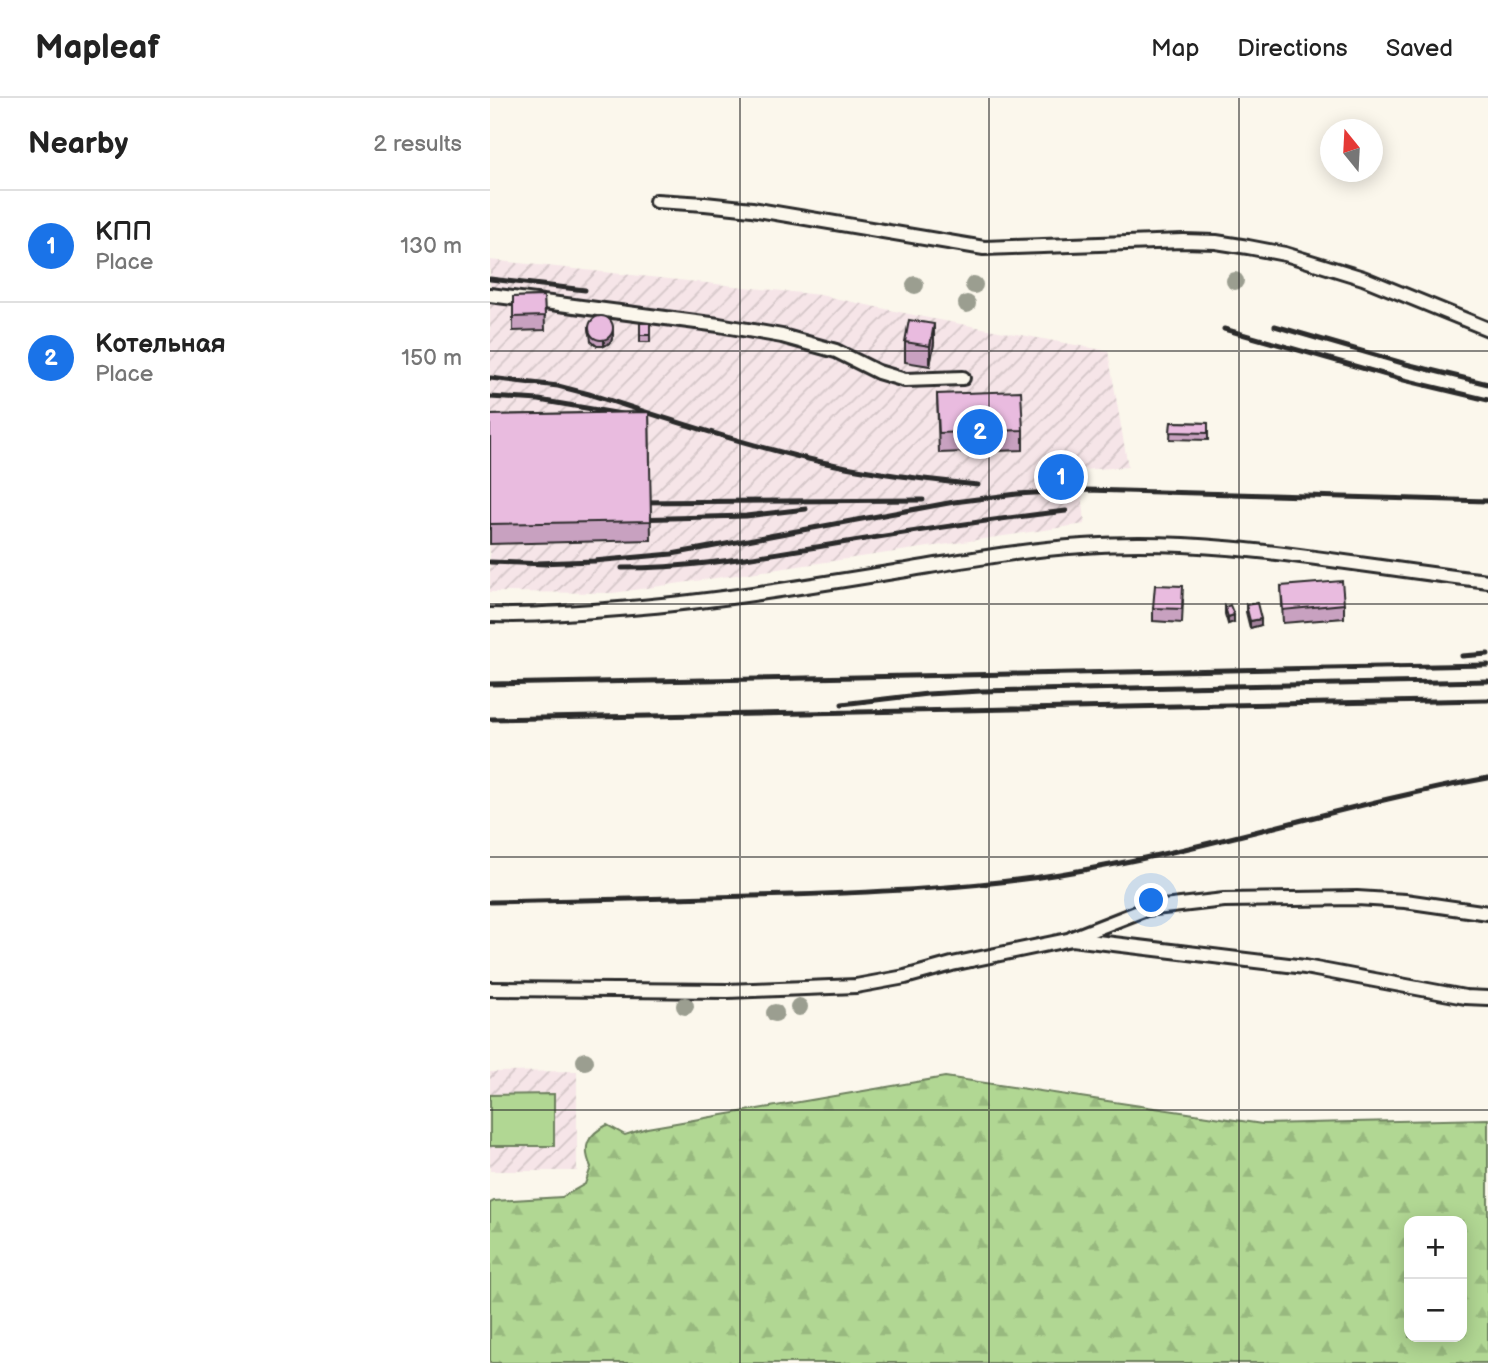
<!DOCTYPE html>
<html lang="en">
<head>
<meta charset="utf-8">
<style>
	:root { --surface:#fff; --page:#f2f2f2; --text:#222; --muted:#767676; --line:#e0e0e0; --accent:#1a73e8 }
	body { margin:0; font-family:"Balsamiq Sans",sans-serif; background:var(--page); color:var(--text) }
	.controls { position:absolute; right:21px; bottom:21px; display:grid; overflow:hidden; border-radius:14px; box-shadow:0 4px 18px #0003 }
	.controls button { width:63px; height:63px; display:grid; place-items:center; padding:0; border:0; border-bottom:2px solid var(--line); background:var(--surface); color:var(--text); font:35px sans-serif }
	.compass { position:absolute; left:830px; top:21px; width:63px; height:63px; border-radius:50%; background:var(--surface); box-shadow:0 4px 18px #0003; rotate:342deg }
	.you { position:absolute; left:662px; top:803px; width:24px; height:24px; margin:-18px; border:5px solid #fff; border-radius:50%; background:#1a73e8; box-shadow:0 0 0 10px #1a73e833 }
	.badge { display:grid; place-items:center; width:46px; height:46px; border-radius:50%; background:var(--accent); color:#fff; font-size:23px; font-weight:700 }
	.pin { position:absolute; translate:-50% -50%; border:4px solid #fff; box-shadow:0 2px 7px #0006 }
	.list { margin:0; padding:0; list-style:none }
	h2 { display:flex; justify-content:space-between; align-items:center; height:91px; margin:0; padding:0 28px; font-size:30px }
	h2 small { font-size:23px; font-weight:400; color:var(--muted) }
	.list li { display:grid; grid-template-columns:46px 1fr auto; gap:21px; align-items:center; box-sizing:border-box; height:112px; padding:0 28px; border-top:2px solid var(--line) }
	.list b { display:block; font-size:26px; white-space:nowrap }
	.list p { margin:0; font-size:23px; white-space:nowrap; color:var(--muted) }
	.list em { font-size:23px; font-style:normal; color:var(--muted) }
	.map { position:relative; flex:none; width:998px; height:1265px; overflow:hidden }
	header { display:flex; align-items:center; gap:42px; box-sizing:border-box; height:98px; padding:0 35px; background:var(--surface); border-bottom:2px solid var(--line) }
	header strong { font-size:33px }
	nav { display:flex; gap:38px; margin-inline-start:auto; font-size:24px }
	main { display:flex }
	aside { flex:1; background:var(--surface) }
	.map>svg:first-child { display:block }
	.industrial { fill:url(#industrial-furrows) }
	.grass { fill:#b1d793; stroke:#6e815f; stroke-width:2 }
	.forest { fill:url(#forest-firs); stroke:#6e815f; stroke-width:2; fill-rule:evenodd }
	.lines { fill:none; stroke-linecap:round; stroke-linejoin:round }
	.lane-casing { stroke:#2b2b2b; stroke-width:18 }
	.lane { stroke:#fbf7ec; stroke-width:12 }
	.rail { stroke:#2b2b2b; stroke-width:5 }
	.tree { fill:#9b9e90 }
	.wall { fill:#c8a1c0; stroke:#2b2b2b; stroke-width:2 }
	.shaded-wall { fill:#a3839c; stroke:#2b2b2b; stroke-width:2 }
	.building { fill:#e9bbdf; stroke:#2b2b2b; stroke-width:2 }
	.grid { fill:none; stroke:#2b2b2b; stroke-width:2; stroke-opacity:0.55 }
</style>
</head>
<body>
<header>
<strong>Mapleaf</strong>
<nav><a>Map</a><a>Directions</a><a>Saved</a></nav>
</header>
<main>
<aside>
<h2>Nearby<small>2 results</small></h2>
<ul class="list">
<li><span class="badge">1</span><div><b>КПП</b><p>Place</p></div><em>130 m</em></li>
<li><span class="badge">2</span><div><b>Котельная</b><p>Place</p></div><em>150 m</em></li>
</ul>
</aside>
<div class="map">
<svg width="998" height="1265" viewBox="0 0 998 1265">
	<defs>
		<pattern id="industrial-furrows" width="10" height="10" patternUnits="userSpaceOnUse" patternTransform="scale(1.75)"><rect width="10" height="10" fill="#f6e5e8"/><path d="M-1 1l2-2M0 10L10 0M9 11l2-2" fill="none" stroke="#d3c5c7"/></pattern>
		<pattern id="forest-firs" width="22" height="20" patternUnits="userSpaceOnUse" patternTransform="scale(1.75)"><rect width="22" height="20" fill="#b1d793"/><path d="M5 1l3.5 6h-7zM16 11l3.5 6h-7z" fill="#98b97f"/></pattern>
	</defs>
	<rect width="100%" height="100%" fill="#fbf7ec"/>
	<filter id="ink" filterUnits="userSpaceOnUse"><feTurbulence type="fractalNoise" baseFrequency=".0143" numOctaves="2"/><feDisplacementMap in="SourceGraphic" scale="14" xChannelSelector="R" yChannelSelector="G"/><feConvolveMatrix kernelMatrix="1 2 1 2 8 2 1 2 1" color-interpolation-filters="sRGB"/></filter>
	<g filter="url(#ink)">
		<!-- industrial -->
		<g class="industrial">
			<polygon points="0,162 330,197 433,219 618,253 638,369 590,372 595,426 123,495 0,494"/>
			<polygon points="87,973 87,1073 0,1073 0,974"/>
		</g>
		<!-- grass -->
		<polygon class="grass" points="64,996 64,1048 0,1048 0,997"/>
		<!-- forest -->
		<path class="forest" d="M455,979L772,1026L998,1021V1265H0V1105L4,1103L72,1099L95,1086L101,1069C92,1049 97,1037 117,1027L135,1037L157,1030ZM919,1123H972V1239H919Z"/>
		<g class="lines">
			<!-- lane casing -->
			<g class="lane-casing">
				<g id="lane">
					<polyline points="166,103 215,106 262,111 494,150 693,143 726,144 758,149 795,156 873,180 998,231"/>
					<polyline points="0,197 229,227 292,238 346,253 388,274 415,282 473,280"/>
					<path d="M0,517C39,518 78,515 116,512C215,505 312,489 410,473C471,463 531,452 593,448C729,438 864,468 998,483"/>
					<polyline points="582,840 656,811 734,802 867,800 915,803 998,815"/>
					<polyline points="0,891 238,893 366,888 415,879 462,866 582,841 815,869 975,899 998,900"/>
				</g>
			</g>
			<!-- lane -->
			<use href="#lane" class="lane"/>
			<!-- rail -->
			<g class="rail">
				<polyline points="0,181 95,192"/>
				<polyline points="785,228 916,266 998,286"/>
				<polyline points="734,231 914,282 998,302"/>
				<path d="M0,280L68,288L99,296C160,315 221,336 283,352C350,371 419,380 488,387"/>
				<polyline points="0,299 49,302 143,318"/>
				<polyline points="143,404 433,402"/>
				<polyline points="142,421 256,418 316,411"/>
				<polyline points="0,464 56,466"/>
				<polyline points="48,465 104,463 182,456 464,404 527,396 596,392 998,403"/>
				<path d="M132,470C204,470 269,458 339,447C418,434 497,422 576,413"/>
				<polyline points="972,558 998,556"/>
				<polyline points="0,586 998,567"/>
				<polyline points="352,606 437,596 491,593 998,583"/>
				<polyline points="0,621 998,602"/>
				<path d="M0,804C100,802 201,800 301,797C391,794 481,790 570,776C715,753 854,706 998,680"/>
			</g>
		</g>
		<!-- trees -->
		<g class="tree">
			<circle cx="745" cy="183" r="9"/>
			<circle cx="425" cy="187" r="9"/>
			<circle cx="484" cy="187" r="9"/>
			<circle cx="477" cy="206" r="9"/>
			<circle cx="195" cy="908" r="9"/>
			<circle cx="309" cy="909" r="9"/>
			<circle cx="285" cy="915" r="9"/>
			<circle cx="95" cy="963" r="9"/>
		</g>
		<!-- wall -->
		<g class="wall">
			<polygon points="54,198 55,232 23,233 23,199"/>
			<rect x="150" y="225" width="10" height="19"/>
			<polygon points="99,229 123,237 121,244 114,248 107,248 101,243"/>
			<polygon points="415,244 444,245 440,268 415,264"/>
			<polygon points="447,296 533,332 533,352 449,355"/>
			<polygon points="159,314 161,442 0,446 0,317"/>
			<polygon points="681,324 718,325 718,342 680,341"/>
			<polygon points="583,366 584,384 559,385 558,367"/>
			<polygon points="791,488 854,506 854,520 793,525"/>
			<polygon points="693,502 692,525 663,523 663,510"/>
			<polygon points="756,507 771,527 760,530 756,514"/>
			<polygon points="735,509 744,524 738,526 735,516"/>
		</g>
		<!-- shaded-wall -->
		<g class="shaded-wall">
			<polygon points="444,226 444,245 440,268 440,248"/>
			<polygon points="123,230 123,237 121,244 114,248 114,242"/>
			<polygon points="744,517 744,524 738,526 738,519"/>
			<polygon points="771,521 771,527 760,530 760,523"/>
		</g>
		<!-- building -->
		<g class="building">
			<polygon points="54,198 55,218 23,219 23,199"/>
			<circle cx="111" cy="230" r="12"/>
			<polygon points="419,222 444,226 440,248 415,244"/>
			<rect x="150" y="225" width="10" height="12"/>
			<polygon points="531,293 533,332 449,335 447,296"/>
			<polygon points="159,314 161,423 0,426 0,317"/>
			<polygon points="681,324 718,325 718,335 680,334"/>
			<polygon points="583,366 584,377 559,378 558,367"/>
			<polygon points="852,483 854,506 793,512 791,488"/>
			<polygon points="665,487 693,488 692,511 663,510"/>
			<polygon points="767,505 771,521 760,523 756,507"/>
			<polygon points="740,507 744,517 738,519 735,509"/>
		</g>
	</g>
	<!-- grid -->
	<path class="grid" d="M250,0V1265M499,0V1265M749,0V1265M0,253H998M0,506H998M0,759H998M0,1012H998"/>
</svg>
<div class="controls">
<button>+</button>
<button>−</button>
</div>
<svg class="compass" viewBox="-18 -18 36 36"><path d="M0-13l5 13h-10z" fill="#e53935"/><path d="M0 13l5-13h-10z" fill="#767676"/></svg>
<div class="you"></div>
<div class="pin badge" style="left:571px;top:379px">1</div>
<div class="pin badge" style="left:490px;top:334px">2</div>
</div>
</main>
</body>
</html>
